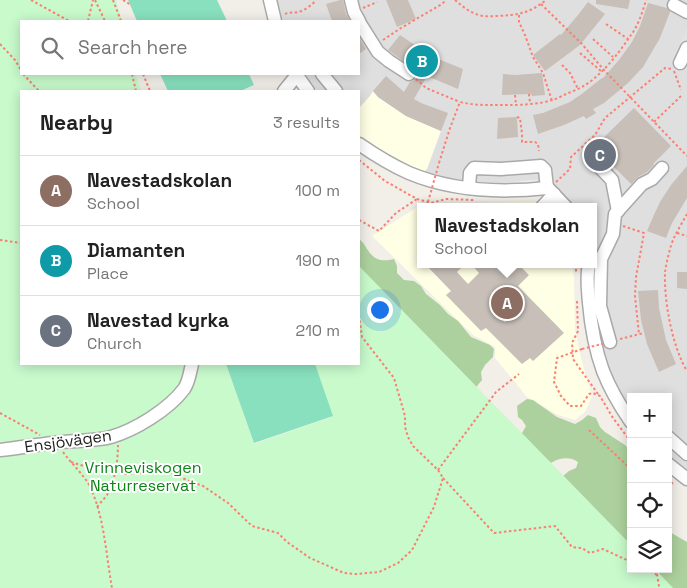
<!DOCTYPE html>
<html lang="en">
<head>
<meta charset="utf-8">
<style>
	:root { --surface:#fff; --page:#f6f6f6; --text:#222; --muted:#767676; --line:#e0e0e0; --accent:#ea580c }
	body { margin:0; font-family:"Space Grotesk",sans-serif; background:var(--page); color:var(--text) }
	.controls { position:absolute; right:15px; bottom:15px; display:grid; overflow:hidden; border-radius:0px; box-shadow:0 2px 12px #0003 }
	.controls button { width:45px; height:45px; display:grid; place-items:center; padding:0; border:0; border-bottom:1px solid var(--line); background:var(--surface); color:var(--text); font:25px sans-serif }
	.you { position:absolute; left:379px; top:309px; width:18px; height:18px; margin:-12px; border:4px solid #fff; border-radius:50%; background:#1a73e8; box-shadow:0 0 0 8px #1a73e833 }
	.badge { display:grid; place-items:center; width:32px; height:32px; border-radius:50%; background:var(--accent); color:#fff; font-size:16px; font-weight:700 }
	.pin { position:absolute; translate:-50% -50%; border:2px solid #fff; box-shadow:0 1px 5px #0006 }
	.popup { position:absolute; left:417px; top:203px; width:180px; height:65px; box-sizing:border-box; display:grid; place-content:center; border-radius:0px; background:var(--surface); filter:drop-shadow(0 1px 4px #0005); font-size:16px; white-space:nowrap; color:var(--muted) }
	.popup b { font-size:19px; color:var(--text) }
	.popup::after { content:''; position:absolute; left:50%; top:100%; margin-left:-10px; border:10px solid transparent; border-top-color:var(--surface) }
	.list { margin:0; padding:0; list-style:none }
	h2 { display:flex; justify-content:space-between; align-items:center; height:65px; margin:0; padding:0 20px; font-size:21px }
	h2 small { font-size:16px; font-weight:400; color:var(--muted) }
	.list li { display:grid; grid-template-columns:32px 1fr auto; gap:15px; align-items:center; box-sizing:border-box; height:70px; padding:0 20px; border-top:1px solid var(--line) }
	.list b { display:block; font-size:19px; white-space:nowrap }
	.list p { margin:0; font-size:16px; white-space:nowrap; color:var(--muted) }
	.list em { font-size:16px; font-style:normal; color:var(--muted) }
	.icon { flex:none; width:28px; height:28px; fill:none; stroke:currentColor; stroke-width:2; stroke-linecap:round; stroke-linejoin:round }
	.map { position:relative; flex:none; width:687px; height:588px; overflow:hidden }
	.search { position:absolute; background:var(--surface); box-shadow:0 2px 12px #0003; left:20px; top:20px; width:340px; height:55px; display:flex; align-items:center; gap:12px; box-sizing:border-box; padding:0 18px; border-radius:0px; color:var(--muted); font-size:19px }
	.panel { position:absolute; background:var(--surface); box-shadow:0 2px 12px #0003; left:20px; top:90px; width:340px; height:275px; border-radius:0px }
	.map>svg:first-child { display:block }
	.residential { fill:#e0dfdf }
	.education { fill:#ffffe5 }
	.forest { fill:#add19e }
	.park { fill:#c8facc }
	.pitch { fill:#88e0be }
	.parking { fill:#e2e2e2 }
	.building { fill:#c7bfb8; fill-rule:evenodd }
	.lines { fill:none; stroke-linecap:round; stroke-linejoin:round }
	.minor-casing { stroke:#a9a9a9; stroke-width:15 }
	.path { stroke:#fa8072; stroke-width:2; stroke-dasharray:2.5 2.5; stroke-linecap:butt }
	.minor { stroke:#fff; stroke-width:12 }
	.path-bridge { stroke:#fa8072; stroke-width:2; stroke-dasharray:2.5 2.5; stroke-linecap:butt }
	.labels { text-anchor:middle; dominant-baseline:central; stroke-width:4; stroke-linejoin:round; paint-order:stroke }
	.street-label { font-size:16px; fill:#222; stroke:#fff }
	.park-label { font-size:16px; fill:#0c8416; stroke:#fff }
</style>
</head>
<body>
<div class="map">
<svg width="687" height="588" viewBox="0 0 687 588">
	<rect width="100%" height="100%" fill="#f2efe9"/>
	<!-- residential -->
	<polygon class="residential" points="277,0 687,0 687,471 668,455 668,397 631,397 631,412 610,375 598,339 593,290 595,243 593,232 593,207 572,207 562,197 536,180 488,184 422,174 359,139 359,91 317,91 305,74 359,74 359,21 283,21"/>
	<!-- education -->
	<g class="education">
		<polygon points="373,91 378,97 406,116 441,131 427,169 423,173 401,164 369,144 359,137 359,108 370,96"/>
		<polygon points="535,202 540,207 421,207 421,264 572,264 574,277 575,330 581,358 592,396 585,412 575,420 558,415 527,397 495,358 495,347 473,335 372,236 422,204"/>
	</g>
	<!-- forest -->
	<g class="forest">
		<path d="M359,239C363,242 364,244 367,249C374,260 381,262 394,259L397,266V273L404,280L414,281L421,286L426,294L440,305L448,314L458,321L471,337L490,345L494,349L493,357L485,365L481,372L482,380L477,386L474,394L359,364Z"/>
		<path d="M527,399L533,400L557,417L575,424L582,420L588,415L596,418L600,427L605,432L625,445L631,451V569H668V531L687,542V588H553L563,476L569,471L576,468L578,462C569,456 559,458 551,463L523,441L522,433L526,426L522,420L518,417L517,406Z"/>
	</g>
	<!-- park -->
	<polygon class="park" points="0,0 116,0 122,21 21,21 21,74 136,74 141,91 21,91 21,364 226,364 254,444 332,417 314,364 359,364 359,266 631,545 631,569 655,569 673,588 0,588"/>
	<!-- pitch -->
	<g class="pitch">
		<polygon points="128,0 217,0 227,21 137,21"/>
		<polygon points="160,74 249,74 254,85 240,91 168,91"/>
		<polygon points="226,364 315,364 333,416 254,443"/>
	</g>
	<!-- parking -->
	<polygon class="parking" points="687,27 687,70 672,64 672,60"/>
	<!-- building -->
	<g class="building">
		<polygon points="340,0 343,0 346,14 350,21 332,21 326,4"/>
		<polygon points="386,0 408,0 416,19 397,27"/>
		<polygon points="596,0 630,0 628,9 596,4"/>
		<polygon points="588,2 605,14 580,45 545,71 533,55 560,34 561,35 578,15"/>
		<polygon points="648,3 667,8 670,12 660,38 643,67 628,83 604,103 593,109 596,113 586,119 584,116 564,125 538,134 533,115 543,113 570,102 583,93 602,78 603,78 619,60 632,42 640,26"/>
		<polygon points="400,35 431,56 463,69 458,89 427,76 414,99 421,103 448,113 441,131 406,116 378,97 373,91 386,76 404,92 410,82 413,81 416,78 417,71 388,50"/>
		<polygon points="359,37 366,49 359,54"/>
		<polygon points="542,73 545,95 532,96 531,94 502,95 503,74 515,75"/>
		<polygon points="634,108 671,146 653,164 654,165 647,172 638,177 631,184 594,147"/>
		<polygon points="517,117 518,137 497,139 498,118"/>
		<polygon points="687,166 687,198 672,223 666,238 647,231 653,217 660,202 671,185"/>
		<path d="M425,264H465L457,272L468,284L479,273L471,264H518L529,275L518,286L564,333L533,361L530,358L522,364L486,328L481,331L446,295L451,291ZM504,298L517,311L505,322L493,309Z"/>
		<polygon points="677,272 687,272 687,289 677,288"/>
		<polygon points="658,290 659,308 666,340 676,364 659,372 647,344 641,320 638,291"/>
	</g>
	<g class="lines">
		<!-- minor casing -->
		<g class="minor-casing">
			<g id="minor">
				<polyline points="270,0 275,21"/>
				<polyline points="351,0 354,12 359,21"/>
				<polyline points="674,5 687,12"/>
				<polyline points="359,22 378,52 389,61 409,74"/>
				<polyline points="680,63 687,48"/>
				<polyline points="296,74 308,91"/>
				<polyline points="322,74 336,91"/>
				<polyline points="284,91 297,75"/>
				<path d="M359,144C375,155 391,165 409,173C452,191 501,193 547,188"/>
				<polyline points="590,157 612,180 618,211"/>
				<polyline points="469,188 470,173 474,168 501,169 541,166 545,170 547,188"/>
				<polyline points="547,188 549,189 566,207"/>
				<polyline points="542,207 554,194"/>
				<path d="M589,264C586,277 588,290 589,303C591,326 595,349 603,371C610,389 620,406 631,422"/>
				<polyline points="610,342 600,306 601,259 613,234 615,214 642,184 652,179 662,168"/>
				<polyline points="668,437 687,454"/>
				<path d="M0,450C18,448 35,445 53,443C72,440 92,442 111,437C135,430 168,410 184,389C189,382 190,372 192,364"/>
				<polyline points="668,464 687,479"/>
			</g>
		</g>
		<!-- path -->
		<g class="path">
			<polyline points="31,0 69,21"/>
			<polyline points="95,0 105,21"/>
			<polyline points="113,0 121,21"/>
			<polyline points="123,0 131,5"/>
			<path d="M455,0C462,6 469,12 479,15C485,17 492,16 498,16C518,15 530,13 546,0"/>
			<polyline points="541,4 582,44 603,69"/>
			<polyline points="363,8 377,2"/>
			<path d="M285,14C289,12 293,13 298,12C304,11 312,5 316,0"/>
			<polyline points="519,15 519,22 525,35 533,57 543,73 552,101"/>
			<polyline points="88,21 93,0"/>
			<polyline points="606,24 628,39"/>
			<polyline points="593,39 613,57"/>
			<polyline points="383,40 401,28 442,4 446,0"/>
			<polyline points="0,44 15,60 21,70"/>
			<polyline points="580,53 601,71"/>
			<polyline points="562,65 570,73 578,89"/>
			<polyline points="674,71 681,90"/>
			<polyline points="23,74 39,91"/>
			<polyline points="132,74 136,91"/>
			<polyline points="143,74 150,91"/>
			<polyline points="416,79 426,88 460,102"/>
			<polyline points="529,94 530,103"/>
			<polyline points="515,95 516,105"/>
			<polyline points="517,117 520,118 522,134 522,142 535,142 538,144 539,151"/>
			<polyline points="654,122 682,95"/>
			<polyline points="359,160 385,181 417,199 431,203 446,199 474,200"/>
			<path d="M439,163L450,128L460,102C477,106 493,105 510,105C522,105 541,104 552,100C557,99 562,96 566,94C571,92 576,90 580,88C601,77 618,54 631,35C638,26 643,11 646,0"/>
			<polyline points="556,182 570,169 571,157 595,135 605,118 665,68 672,69"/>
			<path d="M687,214C681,225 673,237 670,249C668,257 666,265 665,272C664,301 672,346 687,371"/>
			<polyline points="359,220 379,231 396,213 417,199"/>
			<polyline points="623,226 644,233 636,277 635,296 639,334"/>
			<polyline points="677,233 687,236"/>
			<polyline points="0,240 21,243"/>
			<polyline points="576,264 576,274"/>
			<polyline points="577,301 578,331 572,343 573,359 598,394"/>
			<polyline points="620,339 644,333"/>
			<polyline points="582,349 557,358 554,382 561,396 570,406 581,406 589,394 593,393 600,396 613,418 631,442"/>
			<polyline points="0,413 40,435"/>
			<polyline points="589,430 631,469"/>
			<path d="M63,452C71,463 81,472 88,483C104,512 106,555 112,588"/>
			<polyline points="71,462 87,467 126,474 160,472 171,473 189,481 203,486 228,503 252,526 278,533 287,542 310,558 344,573 356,574 379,572 398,563 412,550 434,507 443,478 438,470 413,446 408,437 405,427 405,416 394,378 362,337 359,316"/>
			<polyline points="438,470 496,392 519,374"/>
			<polyline points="443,478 494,533 555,526 572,547 582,548 590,553 603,549 631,562"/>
			<polyline points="668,488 674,481"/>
			<path d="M97,507C100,503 104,499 107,495C115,481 118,461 118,445"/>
			<polyline points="646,569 657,575"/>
			<path d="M657,569C656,574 659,582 659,588"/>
		</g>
		<!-- minor -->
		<use href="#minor" class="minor"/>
		<!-- path-bridge -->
		<g class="path-bridge">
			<polyline points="603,69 687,156"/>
			<polyline points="428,202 439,163"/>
			<polyline points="582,349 606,343"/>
		</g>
	</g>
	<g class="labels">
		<!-- street labels -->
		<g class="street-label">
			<text transform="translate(68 441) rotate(-8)">Ensjövägen</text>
		</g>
		<!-- park labels -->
		<g class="park-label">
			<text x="143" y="467">Vrinneviskogen<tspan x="143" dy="18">Naturreservat</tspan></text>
		</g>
	</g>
</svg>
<div class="controls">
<button>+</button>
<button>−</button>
<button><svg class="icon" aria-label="locate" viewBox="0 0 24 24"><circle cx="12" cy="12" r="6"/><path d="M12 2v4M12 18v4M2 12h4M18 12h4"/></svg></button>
<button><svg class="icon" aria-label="layers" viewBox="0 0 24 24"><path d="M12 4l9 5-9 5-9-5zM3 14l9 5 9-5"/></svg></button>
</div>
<div class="you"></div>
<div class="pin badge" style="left:507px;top:303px;background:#8d6e63">A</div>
<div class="popup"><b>Navestadskolan</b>School</div>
<div class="pin badge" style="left:422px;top:61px;background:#0f9aa8">B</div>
<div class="pin badge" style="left:600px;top:155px;background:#6b7280">C</div>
<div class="search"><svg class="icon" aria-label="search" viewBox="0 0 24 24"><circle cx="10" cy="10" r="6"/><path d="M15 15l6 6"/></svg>Search here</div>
<section class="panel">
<h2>Nearby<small>3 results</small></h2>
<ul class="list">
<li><span class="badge" style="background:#8d6e63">A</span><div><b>Navestadskolan</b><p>School</p></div><em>100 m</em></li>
<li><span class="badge" style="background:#0f9aa8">B</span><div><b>Diamanten</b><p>Place</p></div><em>190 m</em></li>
<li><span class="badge" style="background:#6b7280">C</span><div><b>Navestad kyrka</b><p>Church</p></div><em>210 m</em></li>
</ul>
</section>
</div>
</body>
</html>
